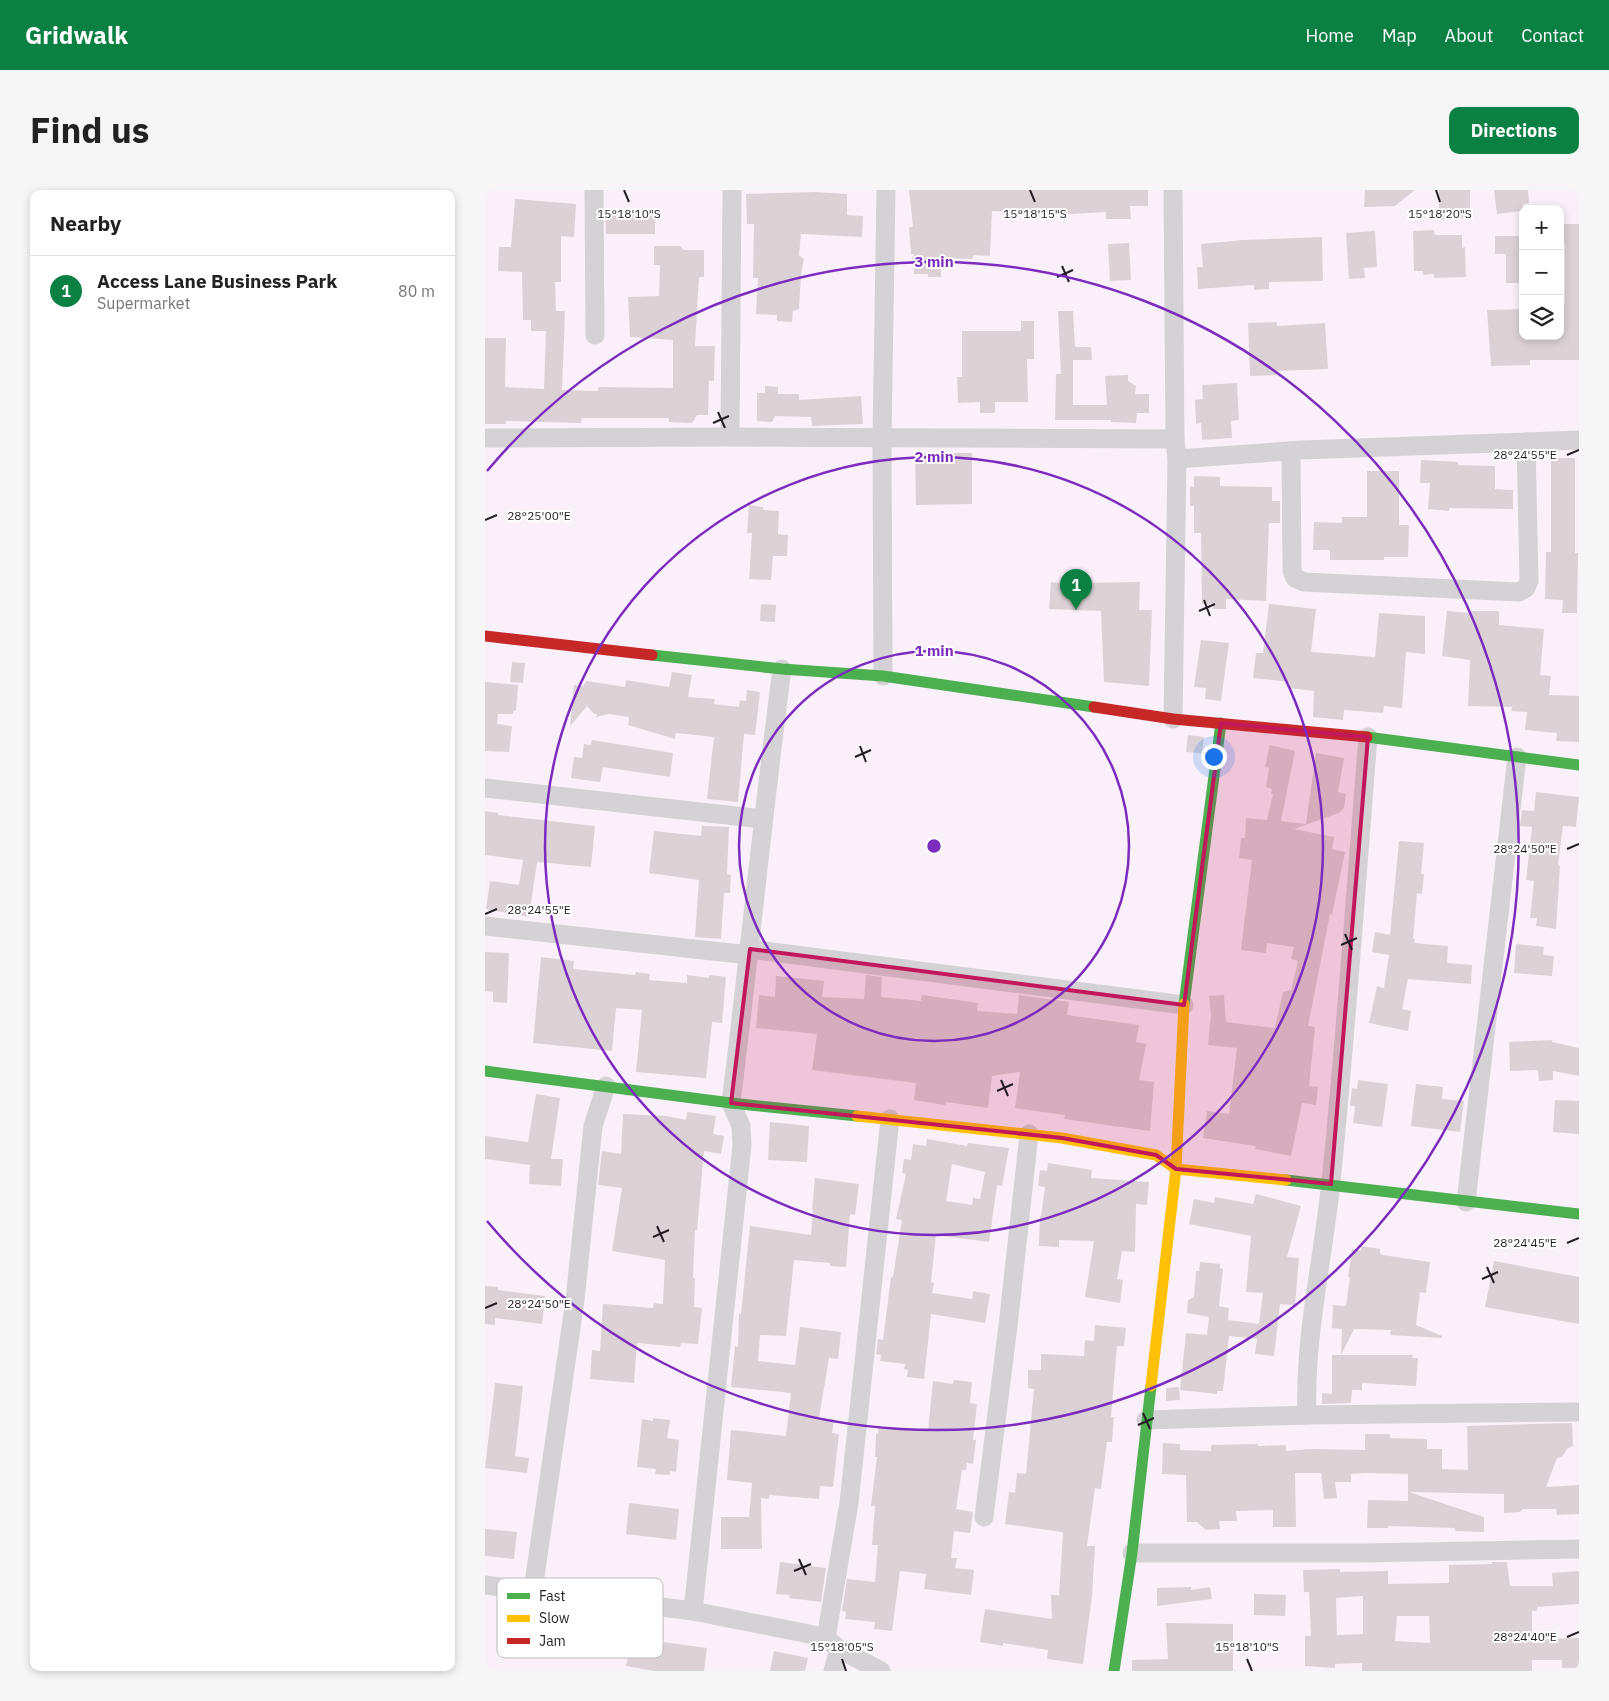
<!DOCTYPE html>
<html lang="en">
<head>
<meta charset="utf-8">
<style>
	:root { --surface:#fff; --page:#f6f6f6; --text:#222; --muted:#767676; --line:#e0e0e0; --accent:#0b8043 }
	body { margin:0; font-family:"IBM Plex Sans",sans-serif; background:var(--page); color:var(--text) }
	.controls { position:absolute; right:15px; top:15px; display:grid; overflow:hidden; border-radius:10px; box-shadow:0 2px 8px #0003 }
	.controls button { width:45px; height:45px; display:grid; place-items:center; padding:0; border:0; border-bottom:1px solid var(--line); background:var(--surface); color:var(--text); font:25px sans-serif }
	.you { position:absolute; left:728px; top:566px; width:18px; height:18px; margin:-12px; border:4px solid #fff; border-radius:50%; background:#1a73e8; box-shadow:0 0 0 8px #1a73e833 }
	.badge { display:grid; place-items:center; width:32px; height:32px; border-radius:50%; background:var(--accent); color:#fff; font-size:16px; font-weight:700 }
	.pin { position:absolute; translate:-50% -41px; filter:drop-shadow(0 1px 2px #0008) }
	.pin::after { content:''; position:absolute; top:26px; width:18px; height:15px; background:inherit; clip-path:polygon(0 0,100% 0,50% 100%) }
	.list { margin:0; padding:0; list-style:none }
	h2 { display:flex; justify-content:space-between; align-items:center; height:65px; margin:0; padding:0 20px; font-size:21px }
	h2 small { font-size:16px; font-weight:400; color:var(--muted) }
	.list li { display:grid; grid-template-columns:32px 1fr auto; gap:15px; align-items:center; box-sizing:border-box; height:70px; padding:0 20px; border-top:1px solid var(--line) }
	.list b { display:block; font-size:19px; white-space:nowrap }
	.list p { margin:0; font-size:16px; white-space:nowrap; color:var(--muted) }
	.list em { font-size:16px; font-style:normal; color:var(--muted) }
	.icon { flex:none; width:28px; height:28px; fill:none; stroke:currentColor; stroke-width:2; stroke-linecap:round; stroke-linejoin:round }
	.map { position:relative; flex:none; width:1094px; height:1481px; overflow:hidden; border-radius:10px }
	header { display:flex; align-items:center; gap:30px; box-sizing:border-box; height:70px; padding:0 25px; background:var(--accent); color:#fff }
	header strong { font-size:24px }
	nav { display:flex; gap:28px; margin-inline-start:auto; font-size:18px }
	.intro { display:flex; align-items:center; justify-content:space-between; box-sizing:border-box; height:120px; padding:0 30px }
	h1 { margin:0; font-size:35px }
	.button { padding:12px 22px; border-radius:10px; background:var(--accent); color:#fff; font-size:18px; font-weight:700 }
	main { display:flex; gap:30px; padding:0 30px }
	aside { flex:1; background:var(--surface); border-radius:10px; box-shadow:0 2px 8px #0003 }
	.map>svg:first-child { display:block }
	.building { fill:#dcd2d6; fill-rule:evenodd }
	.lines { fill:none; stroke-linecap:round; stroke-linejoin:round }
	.street { stroke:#d5d2d5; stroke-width:19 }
	.fast { stroke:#4caf50; stroke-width:11 }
	.slow { stroke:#ffc107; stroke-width:11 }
	.jam { stroke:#c62828; stroke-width:11 }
	.marked { fill:#c2185b; fill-opacity:0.2; stroke:#c2185b; stroke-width:4; stroke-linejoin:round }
	.ticks { fill:none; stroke:#251d25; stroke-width:2 }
	.ring { fill:none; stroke:#7b2cbf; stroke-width:2.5 }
	.key { fill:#fff; stroke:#bebbbe; stroke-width:1 }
	.key-label { font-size:14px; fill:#251d25 }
	.ticks-label { font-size:12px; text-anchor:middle; fill:#251d25; stroke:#fff; stroke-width:4; stroke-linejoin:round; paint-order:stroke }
	.centre { fill:#7b2cbf; stroke:#fff; stroke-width:2.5 }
	.ring-label { font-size:15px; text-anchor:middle; font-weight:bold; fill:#7b2cbf; stroke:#fff; stroke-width:4; stroke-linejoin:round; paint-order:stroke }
</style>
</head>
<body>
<header>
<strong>Gridwalk</strong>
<nav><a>Home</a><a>Map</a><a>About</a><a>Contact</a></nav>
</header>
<div class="intro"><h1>Find us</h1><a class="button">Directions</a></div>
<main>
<aside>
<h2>Nearby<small></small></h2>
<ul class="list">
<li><span class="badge">1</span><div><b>Access Lane Business Park</b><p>Supermarket</p></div><em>80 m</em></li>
</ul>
</aside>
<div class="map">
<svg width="1094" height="1481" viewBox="0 0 1094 1481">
	<rect width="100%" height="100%" fill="#faf0fa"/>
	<!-- building -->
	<g class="building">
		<polygon points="424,0 663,0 663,16 645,16 646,29 621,29 621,22 552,26 534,25 534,22 507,21 505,66 489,65 487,69 456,68 456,87 443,87 443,84 429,84 429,64 426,64 424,37 428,37"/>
		<polygon points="880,0 930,0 910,16 879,17"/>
		<polygon points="954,0 985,0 985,27 954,30"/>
		<polygon points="1009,0 1043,0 1044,13 1038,14 1038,21 1012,24"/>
		<polygon points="330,2 362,4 362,25 378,26 377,47 316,44 314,65 319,69 316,84 314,119 308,121 307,132 292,131 292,125 271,124 273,88 268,88 269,34 262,34 261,4"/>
		<polygon points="30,9 91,14 89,47 76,46 76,92 70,92 71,121 80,121 77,200 113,201 113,197 188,198 188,150 145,147 143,107 174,106 175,75 169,75 169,56 195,56 199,60 219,60 219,87 214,87 210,156 230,156 229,191 224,191 223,225 212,225 207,233 184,232 184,228 97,228 96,233 21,231 21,234 0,234 0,148 21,148 20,197 59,199 61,141 46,141 46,130 38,130 37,82 13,81 14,57 26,57"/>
		<polygon points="120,20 170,20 170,44 121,44"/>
		<polygon points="1075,34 1094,34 1094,170 1045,170 1045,175 1006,176 1002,120 1038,119 1038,146 1075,146 1075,113 1080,113 1080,53 1075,53"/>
		<polygon points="949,40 950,45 977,45 977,58 980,57 981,87 949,88 949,84 938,85 938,81 929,81 928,41"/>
		<polygon points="890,41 892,77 879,78 880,88 864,89 861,43"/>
		<polygon points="1010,46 1038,46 1038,93 1021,93 1021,64 1010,64"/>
		<polygon points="837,47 838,91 784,92 784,99 769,100 769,95 713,99 712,77 718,77 716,54 758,50"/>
		<polygon points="644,53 646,90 625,91 623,54"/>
		<polygon points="573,121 588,121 590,157 606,157 607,170 588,170 588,215 622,215 620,186 643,185 643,191 651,196 650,204 664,204 664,223 652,223 651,233 626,232 626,230 570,230 571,184 576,184"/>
		<polygon points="536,131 549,131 549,169 542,169 543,212 510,212 510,223 495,223 495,212 473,213 472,187 477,187 477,141 536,141"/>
		<polygon points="792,132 792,136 840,133 843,179 793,181 794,185 765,186 763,133"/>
		<polygon points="752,193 754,230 746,231 747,248 717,250 716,233 711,234 710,210 718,209 717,195"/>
		<polygon points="280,196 293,197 293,204 314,204 314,210 376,206 378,234 327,236 326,227 290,226 287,232 272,231 272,203 280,203"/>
		<polygon points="430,263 487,263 487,314 431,315"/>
		<polygon points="1066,268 1090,268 1090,363 1093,363 1092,423 1077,423 1078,410 1060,409 1061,362 1066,362"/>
		<polygon points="936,270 973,272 973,275 1010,276 1010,299 1028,300 1028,319 964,318 964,321 943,319 945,293 935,293"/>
		<polygon points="882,281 914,281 914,335 924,335 923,367 899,367 899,370 845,370 845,360 828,360 829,332 857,333 857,327 882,327"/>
		<polygon points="709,286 735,287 735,296 787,297 787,311 795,311 795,333 784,333 781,411 741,409 741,419 728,419 728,414 717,414 716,343 709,343 709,316 705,316 705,296 709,297"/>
		<polygon points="264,315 278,317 278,320 294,321 293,344 303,345 302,366 288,366 286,390 264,389 267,343 262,343"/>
		<polygon points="578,386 589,387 591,393 655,392 654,420 667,420 664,496 619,492 616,421 564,419 566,392 576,393"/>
		<polygon points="276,414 291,415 290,432 275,431"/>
		<polygon points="784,414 831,419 826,462 890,467 894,423 940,426 940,464 921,462 917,518 899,516 898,523 859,520 858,530 828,527 829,501 804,498 805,492 768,488 771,463 778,463"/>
		<polygon points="962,421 985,423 985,421 1014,421 1014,435 1059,439 1055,485 1066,486 1064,505 1094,506 1094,552 1071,551 1072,543 1040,540 1042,522 1026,521 1027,517 983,516 985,470 957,466"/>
		<polygon points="716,450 744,453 736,511 720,509 721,498 709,497"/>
		<polygon points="27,472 40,473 38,493 25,492"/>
		<polygon points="187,482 207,485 203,507 230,509 229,514 254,517 255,510 261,511 262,500 275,502 270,545 259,544 253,612 222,609 229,547 191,543 190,549 143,535 144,527 123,524 111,527 112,524 109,524 102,516 85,536 89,495 98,496 101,491 140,497 141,490 184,497"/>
		<polygon points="0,492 33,495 31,521 29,520 28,524 13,524 12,534 27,536 24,562 0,561"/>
		<polygon points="703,545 719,547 717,563 701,562"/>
		<polygon points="107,550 188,563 185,587 118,577 115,592 86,588 89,567 97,568 99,554 106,555"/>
		<polygon points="785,555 810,561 796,631 821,634 831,563 859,568 853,602 861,604 859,618 854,623 809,639 849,647 847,659 860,662 847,725 845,724 823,836 830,837 824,896 833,897 831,915 817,913 806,966 770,959 771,956 718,948 722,921 744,924 752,858 723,855 726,824 724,806 739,805 741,832 790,838 798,802 806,800 813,771 806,769 809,757 782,753 781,763 756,760 767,670 754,668 756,648 760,648 761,628 782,630 788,604 786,604 787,599 781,597 784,578 780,577"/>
		<polygon points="1051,602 1094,607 1091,637 1078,636 1073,675 1075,676 1071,739 1051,736 1052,728 1045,728 1049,691 1041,690 1047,637 1035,636 1037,620 1049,621"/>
		<polygon points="0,621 13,623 13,625 110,636 106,677 52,672 44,727 1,719 5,691 34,695 38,670 0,665"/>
		<polygon points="217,636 244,637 242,684 246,685 245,703 239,703 236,749 210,747 214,690 164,683 169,641 216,646"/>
		<polygon points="914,651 939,653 936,684 939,684 937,704 932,703 928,749 930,749 929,753 963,756 962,773 987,775 986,794 923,789 917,819 926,821 923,841 884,833 892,796 899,798 904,765 887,762 890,742 905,745"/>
		<polygon points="1031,754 1059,757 1058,765 1069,766 1067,786 1029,783"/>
		<polygon points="0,762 24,763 22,813 8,812 8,802 0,801"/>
		<polygon points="56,767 89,771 88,779 150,785 151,782 165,784 164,790 202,793 202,785 224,788 224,785 241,787 237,833 227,832 221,888 151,882 157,820 131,818 127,861 48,853"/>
		<polygon points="381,785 397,787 396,807 436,811 437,805 493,813 492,821 532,824 534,805 584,812 582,825 654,835 651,852 661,854 654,890 669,892 665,941 579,929 580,925 530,918 535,882 507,886 503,918 461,912 460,915 429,910 431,893 327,880 332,844 271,838 274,805 290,807 291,786 339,791 337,807 379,809"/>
		<polygon points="1067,850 1067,852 1094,858 1094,886 1068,881 1068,890 1054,891 1053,880 1025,881 1024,852"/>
		<polygon points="873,890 903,894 897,937 868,933 870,916 865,916 867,898 872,899"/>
		<polygon points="931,894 958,897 957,909 979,911 975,942 926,936"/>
		<polygon points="51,904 75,908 66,969 78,969 76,996 44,994 45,975 0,969 0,946 43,952"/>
		<polygon points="1070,910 1094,911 1094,944 1068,942"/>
		<polygon points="202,922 231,926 228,944 239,946 236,964 219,961 212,1040 210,1040 208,1088 210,1088 209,1117 217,1118 213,1154 196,1153 195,1157 152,1153 149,1193 105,1189 107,1160 115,1161 118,1114 168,1118 169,1113 178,1114 180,1070 127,1061 137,998 113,995 117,961 136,964 138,924 182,926 201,930"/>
		<polygon points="285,932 324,936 322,972 283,970"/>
		<path d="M442,949L482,956L483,953L524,958L517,996L512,995L504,1052L451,1045L446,1092L449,1093L447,1103L487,1109L488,1101L505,1104L500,1133L446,1124L439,1189L422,1187L423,1180L419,1179L420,1174L395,1171L396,1165L391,1164L393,1149L398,1150L406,1087H408L417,1030L411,1029L421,984L417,983L419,969L426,970L428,954L441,956ZM467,974L500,982L495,1009L488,1008L487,1015L461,1011Z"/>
		<polygon points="563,973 607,980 606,988 664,992 662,1015 651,1014 650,1062 637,1061 632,1089 638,1090 635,1113 600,1107 609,1051 574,1050 574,1057 554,1056 555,1026 556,1026 560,997 553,996 555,980 562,981"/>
		<polygon points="330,988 374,994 370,1025 365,1024 361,1077 345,1076 345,1073 309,1070 301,1146 275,1145 273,1171 310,1175 315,1137 356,1142 353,1169 344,1168 334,1228 349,1229 347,1243 354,1244 348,1297 335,1296 334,1309 284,1305 284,1309 276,1308 277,1359 236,1359 236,1327 264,1327 267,1293 242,1290 246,1240 301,1246 306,1203 246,1197 250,1156 253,1157 254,1124 256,1124 265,1036 326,1045 328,1020 327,1020"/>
		<polygon points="771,1004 816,1016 802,1067 814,1068 810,1115 795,1114 789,1166 770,1164 772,1149 744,1146 738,1201 732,1201 732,1204 695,1200 701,1143 722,1145 724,1127 702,1123 703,1110 709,1107 711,1081 714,1081 715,1072 735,1074 735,1078 738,1079 734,1116 744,1118 743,1130 774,1134 778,1103 761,1102 766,1046 704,1034 709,1009 729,1013 730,1007 768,1014"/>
		<polygon points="876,1056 895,1059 895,1063 897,1065 945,1072 941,1103 935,1102 931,1135 957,1146 957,1148 905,1145 906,1140 869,1139 856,1165 857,1139 847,1138 848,1115 861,1116 865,1087 863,1087 867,1059 876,1061"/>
		<polygon points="1009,1071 1094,1087 1094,1134 1000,1117"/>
		<polygon points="0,1096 13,1097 13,1100 60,1106 57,1134 10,1128 10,1135 0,1134"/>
		<polygon points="610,1135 641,1138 639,1156 632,1156 626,1227 629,1227 627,1252 622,1252 616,1299 610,1298 602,1356 610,1356 607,1406 598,1474 562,1469 563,1460 518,1453 518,1456 495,1452 500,1419 567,1429 566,1405 574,1405 578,1344 577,1342 520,1334 524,1302 530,1303 532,1283 541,1284 549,1199 543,1198 543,1180 556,1180 556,1164 599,1166 600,1150 609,1151"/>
		<polygon points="847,1165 928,1165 927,1168 933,1168 931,1196 877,1193 877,1200 867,1200 866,1213 837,1214 837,1203 847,1204"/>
		<polygon points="469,1190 487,1192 485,1213 492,1214 488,1250 491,1250 488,1274 482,1273 481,1280 477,1280 471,1319 488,1322 485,1343 469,1341 466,1368 472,1368 470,1378 489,1380 486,1405 439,1399 441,1384 415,1381 407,1441 389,1439 390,1432 360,1429 361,1422 357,1421 362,1389 390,1392 393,1355 387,1355 390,1316 386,1316 392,1267 390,1267 391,1244 393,1244 393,1238 443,1241 448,1191 468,1194"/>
		<polygon points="10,1193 38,1196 30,1266 44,1268 42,1283 0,1278"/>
		<polygon points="694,1197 695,1210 681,1211 681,1198"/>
		<polygon points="168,1228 185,1230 182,1248 194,1250 191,1282 185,1281 185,1285 170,1284 171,1279 152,1277 157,1229 168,1231"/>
		<polygon points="1087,1233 1088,1256 1082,1259 1077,1267 1072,1268 1061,1297 1094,1295 1094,1324 1072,1325 1071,1319 1038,1319 1035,1322 1019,1323 1019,1304 924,1302 999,1327 999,1342 970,1341 970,1338 903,1336 903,1338 882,1338 883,1310 923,1311 923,1284 881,1283 866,1284 866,1292 850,1292 852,1308 839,1309 836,1283 810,1283 811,1337 788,1337 788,1320 751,1321 752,1331 734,1331 735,1339 721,1340 712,1332 702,1332 701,1285 677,1284 678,1253 695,1254 695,1260 726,1261 726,1255 773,1254 773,1256 801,1255 801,1261 826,1259 880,1260 880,1244 905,1244 905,1248 942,1249 942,1259 957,1259 957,1279 983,1280 982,1236"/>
		<polygon points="144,1313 194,1319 191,1350 141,1344"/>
		<polygon points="0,1339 32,1342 29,1369 0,1366"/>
		<polygon points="295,1372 341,1378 336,1412 304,1408 305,1405 291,1404"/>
		<path d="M1007,1372H1022L1025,1396H1068L1067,1383L1094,1381V1414L1052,1417V1421H1047V1449L1094,1448V1478H1077V1470H1047V1481H877V1473L850,1474V1478L820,1476V1446H826L824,1402H819L818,1380L855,1379V1382L903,1381V1394L964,1393V1375L1007,1374ZM878,1406V1444L852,1445L851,1408ZM912,1426H944L945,1453L910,1451Z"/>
		<polygon points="706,1397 706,1400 725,1397 727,1409 672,1416 672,1398"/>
		<polygon points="769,1404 801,1405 800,1426 769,1425"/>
		<polygon points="152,1431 173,1435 170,1451 222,1458 219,1481 169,1481 141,1476 147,1447 149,1447"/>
		<polygon points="681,1433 748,1434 748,1481 647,1481 647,1470 683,1469"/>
		<polygon points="289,1461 323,1468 320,1481 285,1481"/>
	</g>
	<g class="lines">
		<!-- street -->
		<g class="street">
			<polyline points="109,0 110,145"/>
			<polyline points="688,0 690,249 692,269 688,529"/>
			<polyline points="245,247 247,0"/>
			<polyline points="0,248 245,247 690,249"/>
			<polyline points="806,261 807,381 810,388 819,392 1034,402 1041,398 1044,391 1041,252"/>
			<polyline points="692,269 817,260 1094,250"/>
			<polyline points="398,486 397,248 401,0"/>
			<polyline points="0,598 278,629"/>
			<polyline points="0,736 264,765"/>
			<polyline points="265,759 699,815"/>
			<polyline points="981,1012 1032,567"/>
			<path d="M822,1225C819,1147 838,1070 846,992C861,844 871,696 883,547"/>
			<polyline points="661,1230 822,1225 1094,1222"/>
			<polyline points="499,1327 523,1136 544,944"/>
			<polyline points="647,1363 878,1363 1094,1359"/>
			<polyline points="0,1395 208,1421 319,1443 341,1448 354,1459 396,1481"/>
			<polyline points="48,1400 90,1110 108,936 121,896"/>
			<path d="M208,1421L257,955L256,936L246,913C264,768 278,623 297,479"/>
			<polyline points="341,1448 364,1313 405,929"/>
			<polyline points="348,1481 354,1459"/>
		</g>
		<!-- fast -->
		<g class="fast">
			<polyline points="167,465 297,479 398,486 609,517"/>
			<polyline points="882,547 1094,575"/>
			<polyline points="699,814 736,533"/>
			<polyline points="0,881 246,913 372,926"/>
			<polyline points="801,990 1094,1024"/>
			<polyline points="629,1481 647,1363 666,1196"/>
		</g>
		<!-- slow -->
		<g class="slow">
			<polyline points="372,926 577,948 671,965 691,979 801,990"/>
			<polyline points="666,1196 691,979 699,814"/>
		</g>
		<!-- jam -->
		<g class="jam">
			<polyline points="0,446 167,465"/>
			<polyline points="609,517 688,529 882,547"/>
		</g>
	</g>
	<!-- marked area -->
	<path class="marked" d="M736,533L883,547L846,994L691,979L671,965L577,948L246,913L265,759L699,815Z"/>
	<!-- ticks -->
	<path class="ticks" d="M139,0L144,12M545,0L550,12M951,0L955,12M577,76L584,92M572,87L588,80M233,222L240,238M228,233L244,226M1082,265L1094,260M0,330L12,325M719,410L725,426M714,421L730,414M375,556L381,572M370,567L386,560M1082,659L1094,654M0,724L12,719M860,744L867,760M856,755L872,748M516,890L523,906M512,901L528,894M172,1036L179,1052M168,1047L184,1040M1082,1053L1094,1048M1002,1077L1009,1093M997,1089L1013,1082M0,1118L12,1113M658,1223L665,1239M653,1235L669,1228M314,1369L321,1385M309,1381L326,1374M1082,1447L1094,1442M357,1469L361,1481M762,1469L767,1481"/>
	<!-- distance rings -->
	<g class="ring">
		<circle cx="449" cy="656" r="195"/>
		<circle cx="449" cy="656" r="389"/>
		<path d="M2 281A584 584 0 1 1 2 1031"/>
	</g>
	<!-- legend -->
	<rect x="12" y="1388" width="166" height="80" rx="8" class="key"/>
	<rect x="22" y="1403" width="23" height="6" fill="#4caf50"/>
	<rect x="22" y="1425" width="23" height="7" fill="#ffc107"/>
	<rect x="22" y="1448" width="23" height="6" fill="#c62828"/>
	<g class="key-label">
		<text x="54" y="1411">Fast</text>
		<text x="54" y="1433">Slow</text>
		<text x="54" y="1456">Jam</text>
	</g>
	<g class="ticks-label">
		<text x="550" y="28">15°18'15"S</text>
		<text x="955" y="28">15°18'20"S</text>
		<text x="144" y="28">15°18'10"S</text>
		<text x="1040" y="269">28°24'55"E</text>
		<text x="54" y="330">28°25'00"E</text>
		<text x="1040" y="663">28°24'50"E</text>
		<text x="54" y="724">28°24'55"E</text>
		<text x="1040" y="1057">28°24'45"E</text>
		<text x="54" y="1118">28°24'50"E</text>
		<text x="1040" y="1451">28°24'40"E</text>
		<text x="357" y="1461">15°18'05"S</text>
		<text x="762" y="1461">15°18'10"S</text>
	</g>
	<circle cx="449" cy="656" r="8" class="centre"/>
	<g class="ring-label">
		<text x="449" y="77">3 min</text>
		<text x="449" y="272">2 min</text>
		<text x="449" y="466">1 min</text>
	</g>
</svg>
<div class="controls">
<button>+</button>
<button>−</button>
<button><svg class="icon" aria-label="layers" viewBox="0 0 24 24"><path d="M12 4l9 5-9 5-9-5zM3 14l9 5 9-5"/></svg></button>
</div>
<div class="you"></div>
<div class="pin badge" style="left:591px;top:420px">1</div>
</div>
</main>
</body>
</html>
